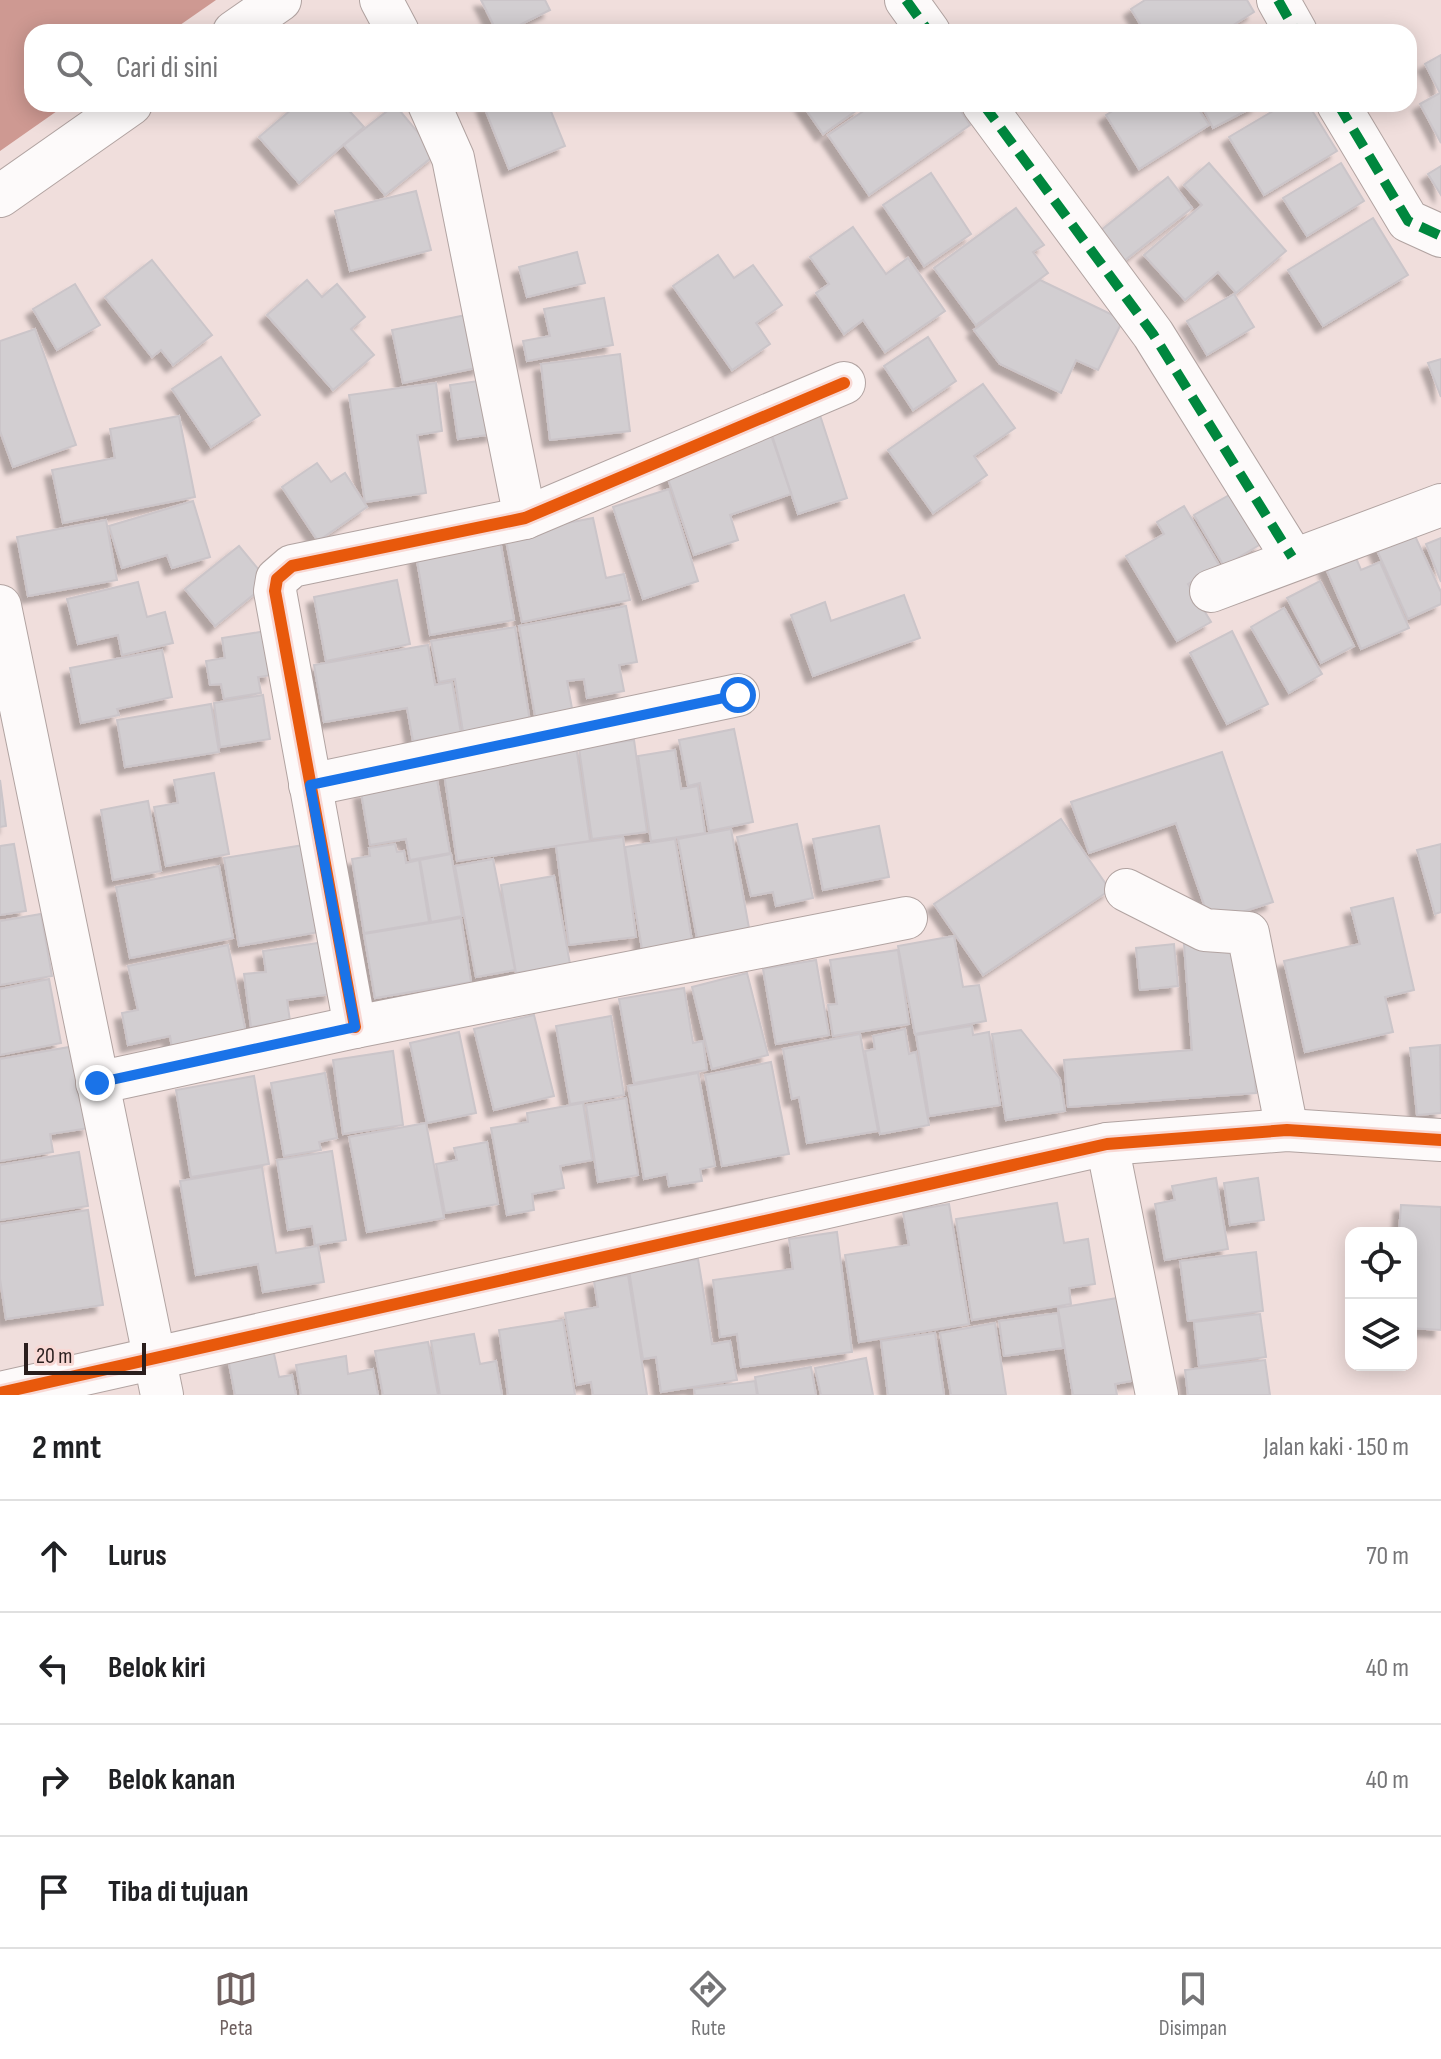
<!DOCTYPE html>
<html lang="id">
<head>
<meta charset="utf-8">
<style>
	:root { --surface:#fff; --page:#f2f2f2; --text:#202124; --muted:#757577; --line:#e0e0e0; --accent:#6f6160 }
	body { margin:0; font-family:"Sofia Sans Condensed",sans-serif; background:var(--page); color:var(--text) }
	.controls { position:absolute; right:24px; bottom:24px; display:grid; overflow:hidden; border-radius:16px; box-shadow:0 4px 20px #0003 }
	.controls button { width:72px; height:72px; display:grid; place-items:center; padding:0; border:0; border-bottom:2px solid var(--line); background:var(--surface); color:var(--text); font:40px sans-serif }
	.scale { position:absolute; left:24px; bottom:20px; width:122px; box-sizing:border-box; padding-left:8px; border:4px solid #2a1e1d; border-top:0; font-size:22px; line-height:28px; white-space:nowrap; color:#2a1e1d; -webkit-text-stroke:6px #f8d8d4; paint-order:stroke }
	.stop { position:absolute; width:24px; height:24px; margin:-18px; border:6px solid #1a73e8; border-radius:50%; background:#fff }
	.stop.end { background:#1a73e8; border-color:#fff; box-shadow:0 2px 8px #0008 }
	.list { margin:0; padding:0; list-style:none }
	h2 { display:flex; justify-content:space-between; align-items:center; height:104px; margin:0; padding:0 32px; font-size:34px }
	h2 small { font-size:26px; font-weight:400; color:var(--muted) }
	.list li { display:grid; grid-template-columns:52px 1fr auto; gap:24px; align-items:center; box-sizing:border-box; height:112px; padding:0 32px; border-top:2px solid var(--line) }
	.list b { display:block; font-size:30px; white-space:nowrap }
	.list em { font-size:26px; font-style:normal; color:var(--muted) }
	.icon { flex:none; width:44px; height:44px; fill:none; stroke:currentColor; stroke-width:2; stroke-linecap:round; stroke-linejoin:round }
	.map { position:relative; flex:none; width:1441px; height:1395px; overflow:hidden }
	.search { position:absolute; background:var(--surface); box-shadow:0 4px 20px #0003; left:24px; right:24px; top:24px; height:88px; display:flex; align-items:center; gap:20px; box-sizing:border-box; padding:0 28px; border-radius:24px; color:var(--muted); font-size:30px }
	.sheet { height:552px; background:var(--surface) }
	nav { display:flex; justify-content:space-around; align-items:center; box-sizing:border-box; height:112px; border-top:2px solid var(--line); background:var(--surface); font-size:22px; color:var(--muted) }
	nav a { display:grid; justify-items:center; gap:4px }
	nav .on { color:var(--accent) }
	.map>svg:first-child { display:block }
	.water { fill:#ce9992 }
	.building { fill:#d2ced1; stroke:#cbc5c9; stroke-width:2; filter:url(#shadow) }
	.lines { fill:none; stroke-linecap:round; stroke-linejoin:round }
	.minor-casing { stroke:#b1a3a1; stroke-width:44 }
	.minor { stroke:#fdfafa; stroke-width:42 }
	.quiet { stroke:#00873e; stroke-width:10; stroke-dasharray:20 10; stroke-linecap:butt }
	.cycleway-casing { stroke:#f8d8d4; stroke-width:17 }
	.cycleway { stroke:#e8590c; stroke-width:12 }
	.route { stroke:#1a73e8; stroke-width:10 }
</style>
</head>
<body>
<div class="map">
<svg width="1441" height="1395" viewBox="0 0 1441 1395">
	<defs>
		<filter id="shadow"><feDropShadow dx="-7" dy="7" stdDeviation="2" flood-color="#0004"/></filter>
	</defs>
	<rect width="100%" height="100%" fill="#f0dedc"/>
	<!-- water -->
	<polygon class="water" points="0,0 216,0 170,32 32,32 32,104 67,104 0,151"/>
	<!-- building -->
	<g class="building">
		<polygon points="481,0 545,0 550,10 505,32 497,32"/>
		<polygon points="1145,0 1247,0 1254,12 1222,32 1145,32 1131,9"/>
		<polygon points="1441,55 1441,143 1420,104 1440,93 1425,64"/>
		<polygon points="298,104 343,104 364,127 299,183 259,137"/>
		<polygon points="483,104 548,104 565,146 509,169"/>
		<polygon points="802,104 857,104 860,108 823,134"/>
		<polygon points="874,104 956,104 970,125 869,195 828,135"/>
		<polygon points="1124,104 1195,104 1209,125 1139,169 1106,115"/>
		<polygon points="1201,104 1259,104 1213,128"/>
		<polygon points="1285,104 1308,104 1337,151 1264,195 1229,137"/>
		<polygon points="395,105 436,154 385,195 344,145"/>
		<polygon points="1209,163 1286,251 1236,293 1218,272 1185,300 1144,255 1202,205 1184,185"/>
		<polygon points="1341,163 1364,201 1307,236 1283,198"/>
		<polygon points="1441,166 1441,195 1428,174"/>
		<polygon points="931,173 971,234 924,266 883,205"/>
		<polygon points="1168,177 1192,208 1124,261 1100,231"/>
		<polygon points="416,191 431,250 350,271 335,211"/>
		<polygon points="1016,208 1044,245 1033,252 1048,273 976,325 934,268"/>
		<polygon points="1373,218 1408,275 1323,326 1288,270"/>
		<polygon points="853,227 886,274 908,258 945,311 885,352 863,320 844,334 816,293 829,284 810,257"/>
		<polygon points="577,252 585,283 527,297 519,267"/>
		<polygon points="718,255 734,278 753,265 782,305 756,323 770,344 732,370 673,286"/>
		<polygon points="152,260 212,335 173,365 161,350 152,357 105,297"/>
		<polygon points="307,280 322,297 337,284 365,317 351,329 374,355 333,390 267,315"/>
		<polygon points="1040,280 1123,320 1098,370 1076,360 1061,393 1000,364 974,330"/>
		<polygon points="75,284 100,325 57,350 33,309"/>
		<polygon points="1234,294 1254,327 1207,355 1187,321"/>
		<polygon points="604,298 613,345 527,361 523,341 550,336 544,309"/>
		<polygon points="471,314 481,367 403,383 392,330"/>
		<polygon points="35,329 76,445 13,467 0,431 0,341"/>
		<polygon points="928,337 956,381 913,410 884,366"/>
		<polygon points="620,354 630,431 550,440 541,364"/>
		<polygon points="221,357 260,415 211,447 172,389"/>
		<polygon points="1441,359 1441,397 1428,363"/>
		<polygon points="486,380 494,434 458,439 450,385"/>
		<polygon points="436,383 442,431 417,435 426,493 365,502 349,395"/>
		<polygon points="983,384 1015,428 974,456 987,475 933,513 888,450"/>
		<polygon points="817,406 847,498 798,514 768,423"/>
		<polygon points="179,416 195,497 63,523 52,470 115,458 110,429"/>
		<polygon points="771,435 791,494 730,515 738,540 694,555 665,470"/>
		<polygon points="317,463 331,482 345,473 367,507 318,541 282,487"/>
		<polygon points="669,489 698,581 643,599 613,507"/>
		<polygon points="1231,494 1261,544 1224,566 1194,515"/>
		<polygon points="193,501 210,557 172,568 167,555 122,568 109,526"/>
		<polygon points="1184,506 1219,565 1188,584 1211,622 1177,641 1126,556 1164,534 1157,522"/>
		<polygon points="593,518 606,578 624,574 630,600 522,622 505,535"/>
		<polygon points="106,520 117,580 28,596 17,537"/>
		<polygon points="1408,521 1441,592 1441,604 1408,619 1371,537"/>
		<polygon points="1441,538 1441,582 1426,544"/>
		<polygon points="500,540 514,620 430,635 416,555"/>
		<polygon points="239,546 269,582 215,626 185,589"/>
		<polygon points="1353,551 1361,570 1380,562 1409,628 1361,649 1324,564"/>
		<polygon points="397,580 410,644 326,661 314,597"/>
		<polygon points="1320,581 1354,646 1321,663 1287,598"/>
		<polygon points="138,582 147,617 165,612 173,643 122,655 118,635 78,644 67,599"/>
		<polygon points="904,595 920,638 813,676 791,615 825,602 831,621"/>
		<polygon points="626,606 637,662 619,665 624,691 587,698 584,679 567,681 573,714 536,721 519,626"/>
		<polygon points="1284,608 1322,674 1289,693 1251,627"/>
		<polygon points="515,627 530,722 463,732 455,679 439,682 431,641"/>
		<polygon points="266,631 272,675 258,677 261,693 224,699 221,684 210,685 206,661 225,658 222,638"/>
		<polygon points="1232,631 1268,704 1227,724 1190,653"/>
		<polygon points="428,645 435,685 452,682 461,733 413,741 407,708 324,722 314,665"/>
		<polygon points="162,650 172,697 117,709 119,715 81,723 70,668"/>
		<polygon points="263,695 270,739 220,747 214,703"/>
		<polygon points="211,704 219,752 125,767 117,720"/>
		<polygon points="734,729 753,822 709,831 700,783 688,786 679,740"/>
		<polygon points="634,740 647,832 592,839 579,748"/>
		<polygon points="576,746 590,841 457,861 443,766"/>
		<polygon points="675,750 681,789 698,786 705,833 651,841 638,756"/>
		<polygon points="1222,752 1273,902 1210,922 1176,823 1089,853 1071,802"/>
		<polygon points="214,773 229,854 166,866 154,807 178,803 174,780"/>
		<polygon points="0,780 6,826 0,827"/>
		<polygon points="437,780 450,853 410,860 406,839 370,845 361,792"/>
		<polygon points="148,801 161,871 113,880 101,810"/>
		<polygon points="1061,819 1110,890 983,975 934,904"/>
		<polygon points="797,824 813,898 776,906 773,892 751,896 737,837"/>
		<polygon points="879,826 889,877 823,890 813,839"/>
		<polygon points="731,829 749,928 697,938 678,839"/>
		<polygon points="623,837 636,937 569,945 556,846"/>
		<polygon points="675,839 692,941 642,949 625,847"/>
		<polygon points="14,844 26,911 0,915 0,846"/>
		<polygon points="395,844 397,852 404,851 406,863 419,860 429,922 364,933 352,859 370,856 369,848"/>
		<polygon points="1441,844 1441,912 1435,914 1417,850"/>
		<polygon points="304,845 319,932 239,946 224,858"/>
		<polygon points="451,854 462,916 431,922 420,860"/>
		<polygon points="493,859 515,970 476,977 455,866"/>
		<polygon points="219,866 233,938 130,958 116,887"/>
		<polygon points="554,876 570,964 516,973 501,885"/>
		<polygon points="1393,898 1414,990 1385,997 1393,1032 1305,1052 1284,961 1360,944 1351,908"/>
		<polygon points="41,914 52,976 0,985 0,921"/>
		<polygon points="461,918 471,982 375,998 364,934"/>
		<polygon points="954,936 963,987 979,985 986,1021 915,1034 898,946"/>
		<polygon points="1244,939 1256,1093 1068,1107 1064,1060 1192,1050 1184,944"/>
		<polygon points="325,942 332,994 287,1000 290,1021 251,1027 244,974 266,972 263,951"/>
		<polygon points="1174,944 1178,986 1140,990 1136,948"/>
		<polygon points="228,945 246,1033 172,1048 170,1036 128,1045 122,1013 138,1010 128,966"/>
		<polygon points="898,950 909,1024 833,1036 828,1005 837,1004 830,960"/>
		<polygon points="816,960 829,1035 776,1044 763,969"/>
		<polygon points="747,973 768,1055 712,1069 692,987"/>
		<polygon points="49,979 61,1043 0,1055 0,989"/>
		<polygon points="684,988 693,1043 703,1041 707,1070 634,1083 619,999"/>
		<polygon points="534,1015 554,1096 494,1110 474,1029"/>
		<polygon points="611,1016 624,1095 570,1104 556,1026"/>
		<polygon points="972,1026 973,1035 989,1032 1000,1105 929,1116 916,1035"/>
		<polygon points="905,1029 909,1054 916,1052 929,1125 880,1134 865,1051 875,1049 873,1036"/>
		<polygon points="1021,1030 1060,1079 1065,1111 1006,1120 992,1034"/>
		<polygon points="459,1032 476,1113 427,1123 410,1043"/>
		<polygon points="860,1034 878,1131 807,1143 799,1097 792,1099 783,1049"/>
		<polygon points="1440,1045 1441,1113 1417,1115 1410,1048"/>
		<polygon points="75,1046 89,1128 50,1134 53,1152 0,1161 0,1059"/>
		<polygon points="393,1051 403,1125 343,1134 333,1060"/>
		<polygon points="771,1062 789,1154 722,1166 705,1075"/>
		<polygon points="325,1073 337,1138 319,1142 321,1150 284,1156 271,1083"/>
		<polygon points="698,1073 715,1166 700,1169 702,1181 669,1186 667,1174 644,1179 628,1086"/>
		<polygon points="254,1076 269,1164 191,1177 176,1090"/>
		<polygon points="626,1098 638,1175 598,1182 586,1105"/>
		<polygon points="583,1103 592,1160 560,1166 564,1188 532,1194 534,1210 507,1215 491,1128 528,1122 527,1113"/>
		<polygon points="426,1123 444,1218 367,1232 349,1137"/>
		<polygon points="487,1142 498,1204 445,1213 436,1164 457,1160 454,1148"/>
		<polygon points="332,1151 346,1240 315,1245 312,1226 288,1230 277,1160"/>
		<polygon points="79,1152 88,1206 0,1220 0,1165"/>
		<polygon points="262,1167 276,1253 318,1246 324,1282 263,1292 258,1264 196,1275 180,1181"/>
		<polygon points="1216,1178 1228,1249 1165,1260 1155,1204 1175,1200 1172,1186"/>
		<polygon points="1258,1178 1264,1220 1230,1225 1224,1183"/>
		<polygon points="1057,1203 1064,1243 1088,1239 1095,1284 1069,1288 1071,1304 972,1320 956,1219"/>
		<polygon points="949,1204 969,1324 859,1342 845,1255 909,1245 903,1212"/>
		<polygon points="1401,1205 1441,1207 1441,1330 1411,1328 1411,1233 1399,1233"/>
		<polygon points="88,1210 103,1305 6,1319 0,1279 0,1224"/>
		<polygon points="837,1232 852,1352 741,1367 737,1334 720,1337 713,1280 793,1269 789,1239"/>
		<polygon points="1256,1252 1263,1311 1188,1321 1180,1261"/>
		<polygon points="698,1259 712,1344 730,1341 737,1380 661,1392 656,1357 643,1359 629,1270"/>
		<polygon points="628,1275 647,1395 593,1395 591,1382 577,1385 565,1313 598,1307 594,1281"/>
		<polygon points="1129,1296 1142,1379 1115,1384 1117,1395 1073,1395 1058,1308"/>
		<polygon points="1058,1313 1063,1348 1004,1356 999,1321"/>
		<polygon points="1260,1314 1266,1357 1199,1366 1194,1322"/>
		<polygon points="563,1320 575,1395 508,1395 499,1330"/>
		<polygon points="995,1323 1006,1395 951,1395 940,1333"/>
		<polygon points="935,1333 944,1395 888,1395 881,1341"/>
		<polygon points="474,1334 480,1364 496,1361 502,1395 440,1395 431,1341"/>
		<polygon points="428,1342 438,1395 383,1395 375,1351"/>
		<polygon points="273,1349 279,1377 292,1375 296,1395 235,1395 228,1358"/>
		<polygon points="346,1356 348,1374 373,1369 378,1395 301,1395 296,1365"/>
		<polygon points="866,1358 873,1395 821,1395 815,1368"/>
		<polygon points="1265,1360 1270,1395 1188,1395 1185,1370"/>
		<polygon points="811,1367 816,1395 758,1395 755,1377"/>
		<polygon points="755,1381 757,1395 695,1395 694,1389"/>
	</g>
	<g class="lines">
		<!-- minor casing -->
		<g class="minor-casing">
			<g id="minor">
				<polyline points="381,0 398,32"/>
				<polyline points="906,0 929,32"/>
				<polyline points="1278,0 1296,32"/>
				<polyline points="234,32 280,0"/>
				<polyline points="429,104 453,158 525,518"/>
				<polyline points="983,104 1153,334 1292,557"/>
				<polyline points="1338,104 1408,221 1441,236"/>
				<polyline points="0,196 131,104"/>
				<polyline points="1211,591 1441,505"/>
				<polyline points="0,606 162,1395"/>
				<polyline points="310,785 738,695"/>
				<polyline points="1126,890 1205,930 1248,933 1287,1130"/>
				<polyline points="355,1027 275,591 277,579 292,566 525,518 844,383"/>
				<polyline points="97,1083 355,1027 906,918"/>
				<polyline points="1107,1144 1157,1395"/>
				<polyline points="0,1393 1107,1144 1287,1130 1441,1140"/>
			</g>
		</g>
		<!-- minor -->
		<use href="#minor" class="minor"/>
		<!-- quiet -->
		<g class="quiet">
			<polyline points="906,0 929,32"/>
			<polyline points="1278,0 1296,32"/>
			<polyline points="983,104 1153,334 1292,557"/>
			<polyline points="1338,104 1408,221 1441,236"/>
		</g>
		<!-- cycleway casing -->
		<g class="cycleway-casing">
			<g id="cycleway">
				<polyline points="355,1027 275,591 277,579 292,566 525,518 844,383"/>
				<polyline points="0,1393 1107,1144 1287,1130 1441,1140"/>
			</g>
		</g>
		<!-- cycleway -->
		<use href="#cycleway" class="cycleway"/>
	</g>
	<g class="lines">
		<!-- route -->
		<polyline class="route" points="97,1083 355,1027 310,785 738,695"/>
	</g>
</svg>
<div class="controls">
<button><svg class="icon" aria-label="locate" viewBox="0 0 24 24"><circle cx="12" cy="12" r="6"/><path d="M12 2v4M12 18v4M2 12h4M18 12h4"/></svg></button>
<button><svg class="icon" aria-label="layers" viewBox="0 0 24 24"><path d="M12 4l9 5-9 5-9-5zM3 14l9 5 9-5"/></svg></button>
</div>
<div class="scale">20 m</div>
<div class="stop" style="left:738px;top:695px"></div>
<div class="stop end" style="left:97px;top:1083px"></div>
<div class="search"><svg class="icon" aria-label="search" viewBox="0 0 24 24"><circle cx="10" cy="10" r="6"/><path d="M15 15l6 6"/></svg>Cari di sini</div>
</div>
<section class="sheet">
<h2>2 mnt<small>Jalan kaki · 150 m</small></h2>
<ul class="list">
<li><svg class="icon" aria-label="ahead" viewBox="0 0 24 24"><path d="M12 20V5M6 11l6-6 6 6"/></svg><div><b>Lurus</b></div><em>70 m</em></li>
<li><svg class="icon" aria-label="left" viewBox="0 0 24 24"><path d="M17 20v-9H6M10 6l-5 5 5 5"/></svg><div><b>Belok kiri</b></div><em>40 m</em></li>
<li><svg class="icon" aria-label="right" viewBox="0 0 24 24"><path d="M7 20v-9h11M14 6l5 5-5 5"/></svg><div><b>Belok kanan</b></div><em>40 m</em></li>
<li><svg class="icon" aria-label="arrive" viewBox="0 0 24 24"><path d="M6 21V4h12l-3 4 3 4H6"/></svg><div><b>Tiba di tujuan</b></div></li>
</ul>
</section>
<nav>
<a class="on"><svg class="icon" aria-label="map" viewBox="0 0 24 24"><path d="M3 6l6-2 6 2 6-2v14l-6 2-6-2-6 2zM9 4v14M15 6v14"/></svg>Peta</a>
<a><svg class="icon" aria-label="directions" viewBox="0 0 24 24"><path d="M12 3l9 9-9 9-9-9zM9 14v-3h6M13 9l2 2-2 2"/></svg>Rute</a>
<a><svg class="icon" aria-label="saved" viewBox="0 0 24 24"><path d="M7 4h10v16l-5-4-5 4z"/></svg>Disimpan</a>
</nav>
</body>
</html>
